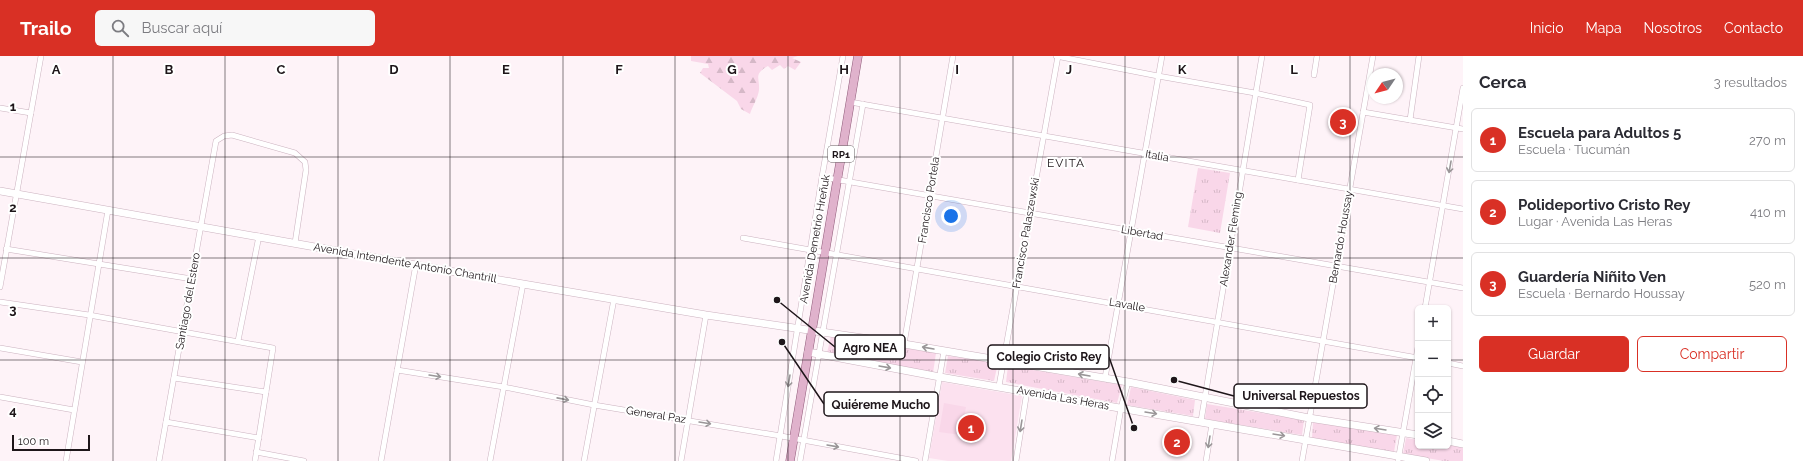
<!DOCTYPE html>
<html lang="es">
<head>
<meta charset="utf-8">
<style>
	:root { --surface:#fff; --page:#f7f7f7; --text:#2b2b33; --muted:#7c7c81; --line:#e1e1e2; --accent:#d93025 }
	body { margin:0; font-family:Raleway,sans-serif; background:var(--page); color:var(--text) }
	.controls { position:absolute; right:12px; bottom:12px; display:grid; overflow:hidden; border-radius:6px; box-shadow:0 1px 3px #0004 }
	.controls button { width:36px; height:36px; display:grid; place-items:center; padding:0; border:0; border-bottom:1px solid var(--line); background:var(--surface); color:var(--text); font:20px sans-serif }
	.compass { position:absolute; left:1367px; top:12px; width:36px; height:36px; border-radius:50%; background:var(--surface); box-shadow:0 1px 3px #0004; rotate:235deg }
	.scale { position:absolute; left:12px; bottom:10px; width:78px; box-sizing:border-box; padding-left:4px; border:2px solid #1e161a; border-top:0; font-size:11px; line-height:14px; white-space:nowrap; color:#1e161a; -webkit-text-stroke:3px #fff; paint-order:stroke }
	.you { position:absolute; left:951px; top:160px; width:14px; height:14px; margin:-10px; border:3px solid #fff; border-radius:50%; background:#1a73e8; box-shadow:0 0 0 6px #1a73e833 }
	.badge { display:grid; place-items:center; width:26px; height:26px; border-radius:50%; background:var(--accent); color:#fff; font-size:13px; font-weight:700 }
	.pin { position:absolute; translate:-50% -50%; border:2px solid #fff; box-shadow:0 1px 4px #0006 }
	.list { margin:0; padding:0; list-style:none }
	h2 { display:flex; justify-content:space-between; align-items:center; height:52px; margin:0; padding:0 16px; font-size:17px }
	h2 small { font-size:13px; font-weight:400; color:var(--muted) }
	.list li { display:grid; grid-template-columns:26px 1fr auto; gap:12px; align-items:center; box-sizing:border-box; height:64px; margin:0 8px 8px; padding:0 8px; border:1px solid var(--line); border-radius:6px }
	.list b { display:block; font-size:15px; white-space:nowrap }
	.list p { margin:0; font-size:13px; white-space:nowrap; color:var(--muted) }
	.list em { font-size:13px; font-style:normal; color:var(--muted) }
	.actions { display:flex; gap:8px; padding:12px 16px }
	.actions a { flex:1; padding:9px 0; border:1px solid var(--accent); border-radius:6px; text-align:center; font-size:14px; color:var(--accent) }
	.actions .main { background:var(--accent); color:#fff }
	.icon { flex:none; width:22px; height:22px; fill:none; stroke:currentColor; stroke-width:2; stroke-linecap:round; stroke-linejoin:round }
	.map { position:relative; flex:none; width:1463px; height:405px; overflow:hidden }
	header { display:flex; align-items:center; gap:24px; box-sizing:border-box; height:56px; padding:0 20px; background:var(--accent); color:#fff }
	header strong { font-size:19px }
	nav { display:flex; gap:22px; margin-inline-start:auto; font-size:14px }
	.search { width:280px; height:36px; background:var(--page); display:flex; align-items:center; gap:10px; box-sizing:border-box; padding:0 14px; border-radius:6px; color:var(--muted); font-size:15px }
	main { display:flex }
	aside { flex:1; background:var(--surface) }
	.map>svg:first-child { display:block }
	.built { fill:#fce1ef }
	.forest { fill:url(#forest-firs) }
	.park { fill:url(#park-tufts) }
	.pitch { fill:#f9d7e9 }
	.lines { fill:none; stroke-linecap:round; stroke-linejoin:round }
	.street-casing { stroke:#cbb2bf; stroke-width:6 }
	.secondary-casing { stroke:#cbb2bf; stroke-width:8 }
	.primary-casing { stroke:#8e5a78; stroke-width:9 }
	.street { stroke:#fff; stroke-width:5 }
	.secondary { stroke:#fff; stroke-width:7 }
	.primary { stroke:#e0b2cc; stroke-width:8 }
	.oneway { stroke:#9a9698 }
	.grid { fill:none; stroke:#1e161a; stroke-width:1; stroke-opacity:0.55 }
	.labels { text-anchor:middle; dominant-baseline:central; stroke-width:4; stroke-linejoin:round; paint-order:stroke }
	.shield { fill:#fff; stroke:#625c5f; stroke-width:1 }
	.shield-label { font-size:10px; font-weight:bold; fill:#1e161a }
	.street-label { font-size:11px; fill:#1e161a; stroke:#fff }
	.neighbourhood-label { font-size:12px; letter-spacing:1px; fill:#1e161a; stroke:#fff }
	.grid-label { font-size:13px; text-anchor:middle; font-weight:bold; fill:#1e161a; stroke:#fff; stroke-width:4; stroke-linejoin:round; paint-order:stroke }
	.leader { fill:none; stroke:#1e161a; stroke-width:1.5 }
	.callout-dot { fill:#1e161a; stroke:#fff; stroke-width:1.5 }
	.callout { fill:#fff; stroke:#1e161a; stroke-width:1.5 }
	.callout-label { font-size:12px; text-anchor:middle; font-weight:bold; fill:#1e161a }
</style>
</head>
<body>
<header>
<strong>Trailo</strong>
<div class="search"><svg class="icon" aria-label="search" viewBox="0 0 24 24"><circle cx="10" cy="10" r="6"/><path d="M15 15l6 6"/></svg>Buscar aquí</div>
<nav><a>Inicio</a><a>Mapa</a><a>Nosotros</a><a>Contacto</a></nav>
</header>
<main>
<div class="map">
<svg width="1463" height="405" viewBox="0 0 1463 405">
	<defs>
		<pattern id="forest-firs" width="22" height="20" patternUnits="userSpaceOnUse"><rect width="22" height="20" fill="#f9d7e9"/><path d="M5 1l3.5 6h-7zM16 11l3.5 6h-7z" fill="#d5b8c7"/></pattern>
		<pattern id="park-tufts" width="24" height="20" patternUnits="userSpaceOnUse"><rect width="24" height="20" fill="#f9d7e9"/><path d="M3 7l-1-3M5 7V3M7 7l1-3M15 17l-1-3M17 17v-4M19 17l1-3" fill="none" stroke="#d5b8c7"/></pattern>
	</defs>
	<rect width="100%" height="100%" fill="#fef3f8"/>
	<!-- built -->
	<polygon class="built" points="942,326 1022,340 1011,405 948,405 929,402"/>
	<!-- forest -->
	<path class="forest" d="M691,0H798L792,2L801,6L795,14L788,10L784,13L780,9L772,14L768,10C753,18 760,22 759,34C758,42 752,51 750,58L741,53L737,45L700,17L703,12H709L708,8L691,5Z"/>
	<!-- park -->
	<g class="park">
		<polygon points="1198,112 1230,117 1220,177 1188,171"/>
		<polygon points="831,280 936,297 933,317 827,297"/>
		<polygon points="948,300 998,307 994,325 945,317"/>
		<polygon points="1008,310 1122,329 1117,347 1006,326"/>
		<polygon points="1131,331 1195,344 1193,360 1127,349"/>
		<polygon points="1207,348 1304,364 1302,379 1205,363"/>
		<polygon points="1313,366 1397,379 1394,396 1312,382"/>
		<polygon points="1406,382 1418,384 1418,390 1448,389 1463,391 1463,405 1444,405 1403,398"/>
	</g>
	<!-- pitch -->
	<polygon class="pitch" points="944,347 966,351 961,379 939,376"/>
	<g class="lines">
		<!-- street casing -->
		<g class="street-casing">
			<g id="street">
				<polyline points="1056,0 1158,20 1255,37 1310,49 1298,124"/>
				<polyline points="1314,19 1317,0"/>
				<polyline points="850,46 1463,153"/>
				<polyline points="0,52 31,57"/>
				<polyline points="1363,56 1463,73"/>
				<polyline points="1410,64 1419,0"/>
				<polyline points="822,121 1463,232"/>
				<polyline points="743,182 1418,302"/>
				<polyline points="6,193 192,223"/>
				<polyline points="0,231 41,0"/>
				<polyline points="0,246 89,259 273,292 255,405"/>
				<polyline points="1425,252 1463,32"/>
				<polyline points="238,285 259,180"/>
				<polyline points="904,288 953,0"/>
				<polyline points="0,292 82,306"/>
				<polyline points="1448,307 1463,310"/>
				<polyline points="397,314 504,331 594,349 781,380 916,405"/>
				<polyline points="174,322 266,336"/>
				<polyline points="1105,322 1162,0"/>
				<polyline points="999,330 1058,0"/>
				<polyline points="0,341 74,354"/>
				<polyline points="1201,365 1262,0"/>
				<polyline points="166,366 259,382"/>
				<polyline points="256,396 304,405"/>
				<polyline points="66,405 108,154"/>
				<polyline points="159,405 216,85 224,80 232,79 295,97 305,106 306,114 295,187"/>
				<polyline points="381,405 416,208"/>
				<polyline points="490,405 523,228"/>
				<polyline points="584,405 614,243"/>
				<polyline points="681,405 706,259"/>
				<polyline points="776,405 822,121 843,0"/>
				<polyline points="800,405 863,48"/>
				<polyline points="925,405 944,295"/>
				<polyline points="1016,405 1027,335"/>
				<polyline points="1112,405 1121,352 1128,326"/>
				<polyline points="1206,405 1212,368"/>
				<polyline points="1302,405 1373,0"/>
				<polyline points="1398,405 1418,291"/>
			</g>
		</g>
		<!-- secondary casing -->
		<g class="secondary-casing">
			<g id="secondary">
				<polyline points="0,135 523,228 706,259 904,288 1128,326 1309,362 1418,379"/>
				<polyline points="808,296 940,321 1426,405"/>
				<polyline points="1448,385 1463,388"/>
			</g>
		</g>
		<!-- primary casing -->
		<g class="primary-casing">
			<polyline id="primary" points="790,405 858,0"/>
		</g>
		<!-- street -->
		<use href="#street" class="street"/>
		<!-- secondary -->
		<use href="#secondary" class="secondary"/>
		<!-- primary -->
		<use href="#primary" class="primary"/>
	</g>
	<!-- one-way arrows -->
	<defs><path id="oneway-shaft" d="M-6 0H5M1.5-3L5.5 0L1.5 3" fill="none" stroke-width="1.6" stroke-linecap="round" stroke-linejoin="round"/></defs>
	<g class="oneway">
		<use href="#oneway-shaft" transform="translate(1450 111) rotate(100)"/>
		<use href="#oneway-shaft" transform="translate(928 292) rotate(-170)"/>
		<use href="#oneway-shaft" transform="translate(885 311) rotate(10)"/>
		<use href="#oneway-shaft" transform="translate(1084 319) rotate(-170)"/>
		<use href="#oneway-shaft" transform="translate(435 320) rotate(9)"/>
		<use href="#oneway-shaft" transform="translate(789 325) rotate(99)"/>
		<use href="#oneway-shaft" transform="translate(563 343) rotate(11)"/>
		<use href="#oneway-shaft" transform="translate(1151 357) rotate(9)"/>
		<use href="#oneway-shaft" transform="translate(705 367) rotate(9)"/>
		<use href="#oneway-shaft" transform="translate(1021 370) rotate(99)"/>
		<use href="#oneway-shaft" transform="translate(1380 373) rotate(-171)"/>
		<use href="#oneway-shaft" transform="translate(1279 379) rotate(9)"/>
		<use href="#oneway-shaft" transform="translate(1209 386) rotate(99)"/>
		<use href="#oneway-shaft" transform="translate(833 390) rotate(10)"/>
	</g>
	<!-- grid -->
	<path class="grid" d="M113,0V405M225,0V405M338,0V405M450,0V405M563,0V405M675,0V405M788,0V405M900,0V405M1013,0V405M1125,0V405M1238,0V405M1350,0V405M0,101H1463M0,202H1463M0,304H1418M1448,304H1463"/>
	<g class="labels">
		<!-- shield labels -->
		<rect class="shield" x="828" y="90" width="26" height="16" rx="3"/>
		<g class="shield-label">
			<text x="841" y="98">RP1</text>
		</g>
		<!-- street labels -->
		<g class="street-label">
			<text transform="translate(1157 100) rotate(10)">Italia</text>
			<text transform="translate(929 144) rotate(-81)">Francisco Portela</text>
			<text transform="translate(1026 177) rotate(-80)">Francisco Palaszewski</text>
			<text transform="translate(1142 177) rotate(10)">Libertad</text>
			<text transform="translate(1341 181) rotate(-80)">Bernardo Houssay</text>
			<text transform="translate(815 183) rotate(-80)">Avenida Demetrio Hreñuk</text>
			<text transform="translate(1231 183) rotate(-81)">Alexander Fleming</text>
			<text transform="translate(405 207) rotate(10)">Avenida Intendente Antonio Chantrill</text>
			<text transform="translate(188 245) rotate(-80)">Santiago del Estero</text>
			<text transform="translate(1127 249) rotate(10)">Lavalle</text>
			<text transform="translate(1063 342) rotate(10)">Avenida Las Heras</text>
			<text transform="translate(656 359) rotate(9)">General Paz</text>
		</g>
		<!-- neighbourhood labels -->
		<g class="neighbourhood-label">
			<text x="1066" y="107">EVITA</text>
		</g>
	</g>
	<g class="grid-label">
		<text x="56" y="18">A</text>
		<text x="169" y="18">B</text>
		<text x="281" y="18">C</text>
		<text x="394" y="18">D</text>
		<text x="506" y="18">E</text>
		<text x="619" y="18">F</text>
		<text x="732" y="18">G</text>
		<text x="844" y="18">H</text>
		<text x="957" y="18">I</text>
		<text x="1069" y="18">J</text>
		<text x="1182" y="18">K</text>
		<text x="1294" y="18">L</text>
		<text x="13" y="55">1</text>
		<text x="13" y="156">2</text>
		<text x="13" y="258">3</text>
		<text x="13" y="359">4</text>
	</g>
	<!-- callouts -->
	<path class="leader" d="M777 244L835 291M1134 372L1109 301M1174 324L1234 340M782 286L824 348"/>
	<g class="callout-dot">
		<circle cx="777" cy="244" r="4"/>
		<circle cx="1134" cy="372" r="4"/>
		<circle cx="1174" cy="324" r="4"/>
		<circle cx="782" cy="286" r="4"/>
	</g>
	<g class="callout">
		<rect x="835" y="279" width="70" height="24" rx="4"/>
		<rect x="988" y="289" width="121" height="24" rx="4"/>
		<rect x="1234" y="328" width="133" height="24" rx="4"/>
		<rect x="824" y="336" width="114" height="24" rx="4"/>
	</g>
	<g class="callout-label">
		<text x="870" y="296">Agro NEA</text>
		<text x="1049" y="305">Colegio Cristo Rey</text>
		<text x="1301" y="344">Universal Repuestos</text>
		<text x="881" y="353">Quiéreme Mucho</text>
	</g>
</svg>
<div class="controls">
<button>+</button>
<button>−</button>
<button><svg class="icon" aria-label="locate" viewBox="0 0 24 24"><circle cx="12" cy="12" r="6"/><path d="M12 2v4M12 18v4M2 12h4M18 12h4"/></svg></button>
<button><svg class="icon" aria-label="layers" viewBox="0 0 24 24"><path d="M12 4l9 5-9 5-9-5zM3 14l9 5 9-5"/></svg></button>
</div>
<svg class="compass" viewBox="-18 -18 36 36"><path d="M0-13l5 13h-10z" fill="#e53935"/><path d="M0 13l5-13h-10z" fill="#7c7c81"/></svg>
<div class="scale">100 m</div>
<div class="you"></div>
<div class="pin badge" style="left:971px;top:372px">1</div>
<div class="pin badge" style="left:1177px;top:386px">2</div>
<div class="pin badge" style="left:1343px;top:66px">3</div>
</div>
<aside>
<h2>Cerca<small>3 resultados</small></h2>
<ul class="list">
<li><span class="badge">1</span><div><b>Escuela para Adultos 5</b><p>Escuela · Tucumán</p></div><em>270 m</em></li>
<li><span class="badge">2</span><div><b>Polideportivo Cristo Rey</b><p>Lugar · Avenida Las Heras</p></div><em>410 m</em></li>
<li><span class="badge">3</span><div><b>Guardería Niñito Ven</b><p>Escuela · Bernardo Houssay</p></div><em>520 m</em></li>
</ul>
<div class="actions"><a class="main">Guardar</a><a>Compartir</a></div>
</aside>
</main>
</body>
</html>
